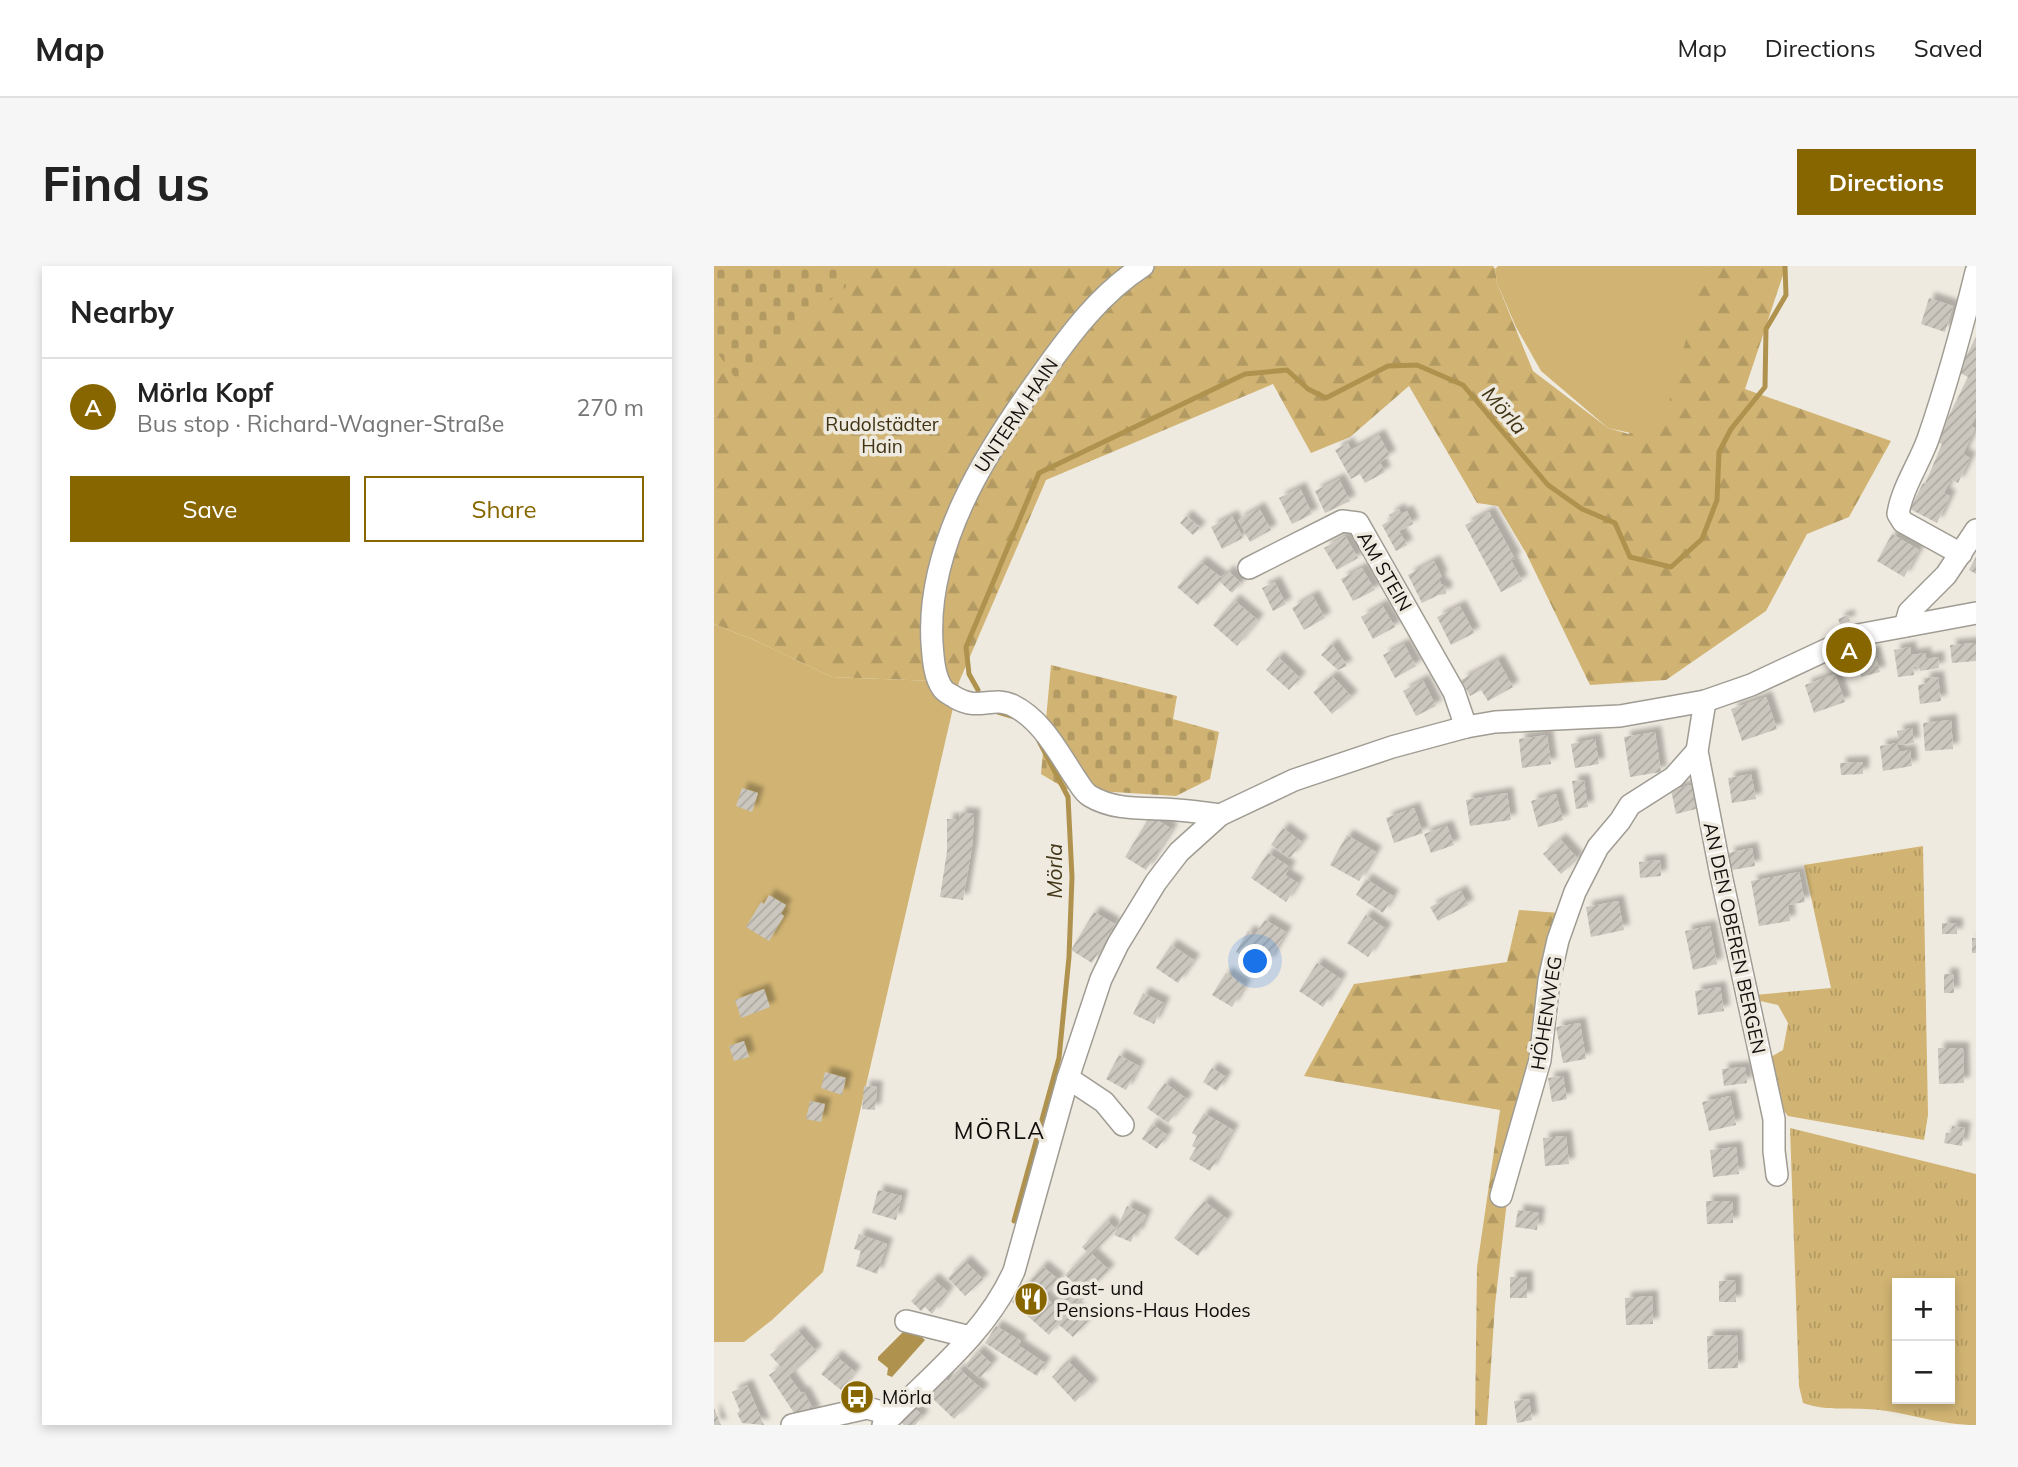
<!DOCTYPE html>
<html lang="en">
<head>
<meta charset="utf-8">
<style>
	:root { --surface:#fff; --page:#f6f6f6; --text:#222; --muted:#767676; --line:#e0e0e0; --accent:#876600 }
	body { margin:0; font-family:Mulish,sans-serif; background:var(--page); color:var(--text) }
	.controls { position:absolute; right:21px; bottom:21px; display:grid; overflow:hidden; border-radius:0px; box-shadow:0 4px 10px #0003 }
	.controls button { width:63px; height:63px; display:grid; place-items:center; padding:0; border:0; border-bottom:2px solid var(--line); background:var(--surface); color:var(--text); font:35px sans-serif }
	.you { position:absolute; left:542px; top:696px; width:24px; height:24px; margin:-18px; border:5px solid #fff; border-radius:50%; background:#1a73e8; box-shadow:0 0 0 10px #1a73e833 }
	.badge { display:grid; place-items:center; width:46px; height:46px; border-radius:50%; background:var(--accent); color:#fff; font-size:23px; font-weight:700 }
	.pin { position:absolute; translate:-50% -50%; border:4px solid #fff; box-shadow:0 2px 7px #0006 }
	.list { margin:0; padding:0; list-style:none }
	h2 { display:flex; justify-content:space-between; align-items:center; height:91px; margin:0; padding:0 28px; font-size:30px }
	h2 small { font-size:23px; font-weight:400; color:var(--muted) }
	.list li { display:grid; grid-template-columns:46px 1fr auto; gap:21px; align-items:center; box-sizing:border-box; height:98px; padding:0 28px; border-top:2px solid var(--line) }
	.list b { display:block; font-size:26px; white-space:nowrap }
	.list p { margin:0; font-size:23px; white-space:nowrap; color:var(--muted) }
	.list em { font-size:23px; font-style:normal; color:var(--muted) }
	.actions { display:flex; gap:14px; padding:21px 28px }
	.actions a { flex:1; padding:16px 0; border:2px solid var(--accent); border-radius:0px; text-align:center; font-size:24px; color:var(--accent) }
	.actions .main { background:var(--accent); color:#fff }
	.map { position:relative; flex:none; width:1262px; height:1159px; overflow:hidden; border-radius:0px }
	header { display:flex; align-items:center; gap:42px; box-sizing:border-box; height:98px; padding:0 35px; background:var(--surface); border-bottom:2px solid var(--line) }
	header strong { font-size:33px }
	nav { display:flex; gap:38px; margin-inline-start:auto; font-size:24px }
	.intro { display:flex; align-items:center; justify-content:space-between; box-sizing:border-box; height:168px; padding:0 42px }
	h1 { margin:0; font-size:49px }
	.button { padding:18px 32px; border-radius:0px; background:var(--accent); color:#fff; font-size:24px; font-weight:700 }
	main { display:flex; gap:42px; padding:0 42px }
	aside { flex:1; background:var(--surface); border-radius:0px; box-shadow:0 4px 10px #0003 }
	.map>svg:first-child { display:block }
	.grass { fill:url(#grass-tufts); fill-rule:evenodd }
	.forest { fill:url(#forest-firs) }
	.cemetery { fill:url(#cemetery-stones) }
	.green { fill:#d1b473 }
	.water { fill:#af924e }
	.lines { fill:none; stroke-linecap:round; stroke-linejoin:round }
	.stream { stroke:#af924e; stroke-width:5 }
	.building { fill:url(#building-hatch); filter:url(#shadow) }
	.minor-casing { stroke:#a09c93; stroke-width:24 }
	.minor { stroke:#fff; stroke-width:21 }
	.labels { text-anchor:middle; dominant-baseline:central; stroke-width:7; stroke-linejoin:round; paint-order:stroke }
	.street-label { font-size:19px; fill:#100f0c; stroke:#efeae0 }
	.park-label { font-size:19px; fill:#403314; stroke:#efeae0 }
	.poi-label { font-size:19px; fill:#100f0c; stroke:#efeae0; text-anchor:start }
	.water-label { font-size:21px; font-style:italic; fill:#433617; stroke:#efeae0 }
	.quarter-label { font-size:23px; letter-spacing:2px; fill:#100f0c; stroke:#efeae0 }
</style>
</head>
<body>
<header>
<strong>Map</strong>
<nav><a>Map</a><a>Directions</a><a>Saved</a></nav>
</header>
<div class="intro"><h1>Find us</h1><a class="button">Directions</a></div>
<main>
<aside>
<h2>Nearby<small></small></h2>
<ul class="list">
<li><span class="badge">A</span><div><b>Mörla Kopf</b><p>Bus stop · Richard-Wagner-Straße</p></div><em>270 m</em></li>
</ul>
<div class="actions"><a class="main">Save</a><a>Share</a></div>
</aside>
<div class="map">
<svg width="1262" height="1159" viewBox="0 0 1262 1159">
	<defs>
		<pattern id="grass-tufts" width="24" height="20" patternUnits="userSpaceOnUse" patternTransform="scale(1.75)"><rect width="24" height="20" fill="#d1b473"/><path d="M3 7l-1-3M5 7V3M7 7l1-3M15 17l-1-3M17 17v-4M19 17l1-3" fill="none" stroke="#b29a62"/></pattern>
		<pattern id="forest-firs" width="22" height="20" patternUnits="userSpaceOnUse" patternTransform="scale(1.75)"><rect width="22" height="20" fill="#d1b473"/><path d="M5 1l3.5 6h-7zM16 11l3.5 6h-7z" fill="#b29a62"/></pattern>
		<pattern id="cemetery-stones" width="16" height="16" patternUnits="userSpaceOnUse" patternTransform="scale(1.75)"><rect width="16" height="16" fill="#d1b473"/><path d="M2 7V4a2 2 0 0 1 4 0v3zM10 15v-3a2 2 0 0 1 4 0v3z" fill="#b29a62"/></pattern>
		<pattern id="building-hatch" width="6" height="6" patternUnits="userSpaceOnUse" patternTransform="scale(1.75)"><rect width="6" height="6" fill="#cbc7be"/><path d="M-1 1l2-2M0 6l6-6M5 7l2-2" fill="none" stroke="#adaaa2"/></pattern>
		<filter id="shadow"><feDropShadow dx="6" dy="-6" stdDeviation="2" flood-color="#0004"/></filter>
	</defs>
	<rect width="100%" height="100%" fill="#efeae0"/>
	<!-- grass -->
	<g class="grass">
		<polygon points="1209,580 1214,849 1210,874 1074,850 1064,837 1055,792 1069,784 1074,757 1064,739 1046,735 1040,729 1117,722 1090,599"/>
		<path d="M1076,862L1262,908V1159C1226,1159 1199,1148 1165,1144C1139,1141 1114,1146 1089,1137L1085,1120ZM1236,1017V1133H1183V1017Z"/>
	</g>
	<!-- forest -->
	<g class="forest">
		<polygon points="0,0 779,0 781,3 783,17 819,105 894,162 915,168 992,0 1072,0 1031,123 1177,175 1135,251 1093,268 1052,345 952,414 876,419 812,287 784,240 763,237 695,120 636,171 597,187 559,118 332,214 245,416 118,411 40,374 0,358"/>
		<polygon points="805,644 846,647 794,926 781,1039 773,1159 761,1159 763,1001 786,844 590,810 640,718 793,696"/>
	</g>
	<!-- cemetery -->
	<g class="cemetery">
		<polygon points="0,0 131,0 132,21 22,113 0,82"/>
		<polygon points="337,399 463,430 459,453 505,466 496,513 462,530 352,523 327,508"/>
	</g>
	<!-- green -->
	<g class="green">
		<polygon points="784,0 992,0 950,154 930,170 894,162 827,105 802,61 783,17 781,3"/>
		<polygon points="0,358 40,374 118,411 245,416 109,1006 58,1054 30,1076 0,1076"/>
	</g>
	<!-- water -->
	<polygon class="water" points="195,1060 211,1074 178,1111 173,1109 174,1102 164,1094 164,1091"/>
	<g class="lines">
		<!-- stream -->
		<g class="stream">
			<polyline points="264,424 255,408 252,381 325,207 531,108 573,104 594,123 612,132 674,100 703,99 749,119 834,219 868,243 901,257 916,291 957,301 988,273 1003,234 1005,186 1017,163 1051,121 1052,63 1072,29 1071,0"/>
			<polyline points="284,446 301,451"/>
			<polyline points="300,955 345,792 355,691 358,611 354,531 325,475"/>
		</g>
	</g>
	<!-- building -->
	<g class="building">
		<polygon points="1215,32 1239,40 1231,66 1207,58"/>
		<polygon points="1262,71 1262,150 1257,160 1261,162 1249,188 1256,192 1244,217 1237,213 1230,227 1236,230 1223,257 1196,243 1209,217 1211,218 1228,178 1222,176 1254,111 1244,106"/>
		<polygon points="665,169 676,190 666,196 671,206 651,217 646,208 637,213 621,184 634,177 637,184"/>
		<polygon points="625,213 636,235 611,247 601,225"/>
		<polygon points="586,222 598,248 578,258 565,232"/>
		<polygon points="545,242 557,264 536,276 524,254"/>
		<polygon points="685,243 687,248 693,245 699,258 685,265 693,279 682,285 668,259 677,254 675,249"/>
		<polygon points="775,246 801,293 797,294 808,315 787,326 751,259"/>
		<polygon points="472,250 486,262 479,269 466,257"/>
		<polygon points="518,250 529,272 508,283 497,261"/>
		<polygon points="1178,268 1205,284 1190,311 1163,295"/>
		<polygon points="631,270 644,292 623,304 610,282"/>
		<polygon points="1262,291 1262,308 1255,304"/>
		<polygon points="720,295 728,311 725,312 727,318 732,321 732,328 724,329 708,337 694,309"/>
		<polygon points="487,296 508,312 514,305 527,317 518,327 505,315 484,339 463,321"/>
		<polygon points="648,302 661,324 639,335 627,313"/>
		<polygon points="561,316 572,338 559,345 548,322"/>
		<polygon points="599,330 611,352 590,364 578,342"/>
		<polygon points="520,334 544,354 523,380 499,359"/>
		<polygon points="668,339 681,361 659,373 647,351"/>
		<polygon points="746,340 760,367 737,379 723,351"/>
		<polygon points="1134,349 1136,355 1126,358 1124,353"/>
		<polygon points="1262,377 1262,395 1238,397 1236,379"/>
		<polygon points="618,378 633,400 624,404 607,389"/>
		<polygon points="690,378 702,400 681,412 669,389"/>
		<polygon points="1196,381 1197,389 1211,387 1212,393 1224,391 1225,402 1206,405 1205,400 1199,401 1200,409 1184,411 1180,384"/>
		<polygon points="1160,385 1166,406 1147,411 1142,390"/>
		<polygon points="564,391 586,412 575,424 552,404"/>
		<polygon points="784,394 799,421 774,435 767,424 756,430 747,414"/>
		<polygon points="1121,408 1131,436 1100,447 1091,419"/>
		<polygon points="618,410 638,431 618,448 599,426"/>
		<polygon points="1224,411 1227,435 1206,438 1204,419 1211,418 1210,412"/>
		<polygon points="709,414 722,440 702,450 689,425"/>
		<polygon points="1052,431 1063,463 1028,475 1017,443"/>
		<polygon points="1237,454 1239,483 1211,485 1209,457"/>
		<polygon points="1198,462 1200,477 1185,479 1183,465"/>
		<polygon points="941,466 947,506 916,511 910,471"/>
		<polygon points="833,469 837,498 808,502 805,473"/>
		<polygon points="881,473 885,498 861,502 857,478"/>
		<polygon points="1183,477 1185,486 1196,484 1198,500 1169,505 1166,480"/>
		<polygon points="1149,496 1149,508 1127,509 1126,497"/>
		<polygon points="1037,508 1042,533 1018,537 1014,512"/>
		<polygon points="870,514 874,541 862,543 858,515"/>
		<polygon points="977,519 982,543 962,548 957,524"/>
		<polygon points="28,522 44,527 38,546 22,540"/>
		<polygon points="793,527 797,554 756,560 752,534"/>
		<polygon points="842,528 849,554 824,561 817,535"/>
		<polygon points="700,542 709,567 680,577 672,552"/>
		<polygon points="246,547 260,548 260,553 258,581 249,634 226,631 233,585 233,553 245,553"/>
		<polygon points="436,550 458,563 432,604 411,591"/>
		<polygon points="733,560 740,579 717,587 710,568"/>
		<polygon points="569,562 588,576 576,592 557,579"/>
		<polygon points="633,569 662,586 645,615 616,599"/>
		<polygon points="846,573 864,593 847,608 829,588"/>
		<polygon points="1038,582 1041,600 1018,604 1014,587"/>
		<polygon points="554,587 576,601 571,609 584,617 572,636 537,612"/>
		<polygon points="946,594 947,610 926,612 925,596"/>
		<polygon points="1085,606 1091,636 1074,639 1076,655 1045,660 1037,615"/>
		<polygon points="652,613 679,630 669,647 642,629"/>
		<polygon points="747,625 754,639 724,655 716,641"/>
		<polygon points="55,629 72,639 67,648 70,650 55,675 32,661 47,636 50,638"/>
		<polygon points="904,635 910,664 877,671 872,641"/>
		<polygon points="380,646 401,658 378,697 357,684"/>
		<polygon points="652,649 672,663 654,691 633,677"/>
		<polygon points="551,654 572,666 554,697 546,692 542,698 522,686 534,665 541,669"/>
		<polygon points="1228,657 1243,658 1243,668 1228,668"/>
		<polygon points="996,660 1003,698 979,704 971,665"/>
		<rect x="1258" y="672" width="4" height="15"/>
		<polygon points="457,679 480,694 464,717 442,702"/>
		<polygon points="603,697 627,713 609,741 585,725"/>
		<polygon points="512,707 531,719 518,741 498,729"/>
		<polygon points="1230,708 1239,708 1240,727 1230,727"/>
		<polygon points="1006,721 1010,745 984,749 981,725"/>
		<polygon points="50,723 56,741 27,752 21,734"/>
		<polygon points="429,727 450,737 440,758 419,748"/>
		<polygon points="866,757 872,793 849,797 842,761"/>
		<polygon points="30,775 35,791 20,795 15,780"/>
		<polygon points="1224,782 1249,782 1250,817 1225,818"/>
		<polygon points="405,789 425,800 412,824 392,813"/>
		<polygon points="1031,801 1033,817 1010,820 1008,803"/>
		<polygon points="498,802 512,811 503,825 489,816"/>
		<polygon points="111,806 132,812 128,829 107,822"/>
		<polygon points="849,810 853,833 838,836 834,812"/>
		<polygon points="451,817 473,833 454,857 433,842"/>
		<polygon points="150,820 163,821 161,844 148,843"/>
		<polygon points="1016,830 1022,859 995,865 988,836"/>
		<polygon points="96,835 111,838 107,856 92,853"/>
		<polygon points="490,847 519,864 496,905 475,893 482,882 478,880 483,870 478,867"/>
		<polygon points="438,858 453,869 443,883 428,873"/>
		<polygon points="1238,860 1251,862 1248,880 1230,877 1232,867 1237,867"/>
		<polygon points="852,870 855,898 831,900 829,872"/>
		<polygon points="1022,881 1025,908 999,911 996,884"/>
		<polygon points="164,924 188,930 182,954 158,947"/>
		<polygon points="490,935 513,953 484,990 460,972"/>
		<polygon points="992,935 1019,935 1019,957 993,958"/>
		<polygon points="413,940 432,949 423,969 420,968 417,976 400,969"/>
		<polygon points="804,944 825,947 823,964 801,961"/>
		<polygon points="393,954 402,963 378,988 395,1004 371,1028 351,1009 373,986 368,981"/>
		<polygon points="145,968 173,978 163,1008 142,1000 147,985 140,983"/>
		<polygon points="251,995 269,1013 251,1030 234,1012"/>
		<polygon points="328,1000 345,1014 330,1030 340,1039 354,1023 366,1034 360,1041 375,1054 359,1071 344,1058 335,1069 298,1036"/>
		<rect x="796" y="1011" width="17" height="21"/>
		<polygon points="219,1013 234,1026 218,1048 211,1041 207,1045 197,1035"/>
		<polygon points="1022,1014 1022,1036 1005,1036 1005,1015"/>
		<polygon points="938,1030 939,1058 912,1059 911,1032"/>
		<polygon points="282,1060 307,1075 304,1079 331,1097 323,1110 271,1077"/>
		<polygon points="84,1065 102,1085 75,1110 87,1127 90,1126 101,1147 84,1153 55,1109 67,1101 56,1089"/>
		<polygon points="1023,1069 1024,1102 994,1103 993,1070"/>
		<polygon points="264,1085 278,1098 266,1112 251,1099"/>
		<polygon points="122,1090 141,1106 127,1124 107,1108"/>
		<polygon points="354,1095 378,1119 361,1136 338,1111"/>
		<polygon points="245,1103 269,1124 240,1153 214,1128 230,1111 234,1115"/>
		<polygon points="33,1119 50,1159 28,1157 23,1147 26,1145 18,1126"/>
		<polygon points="815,1133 818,1154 803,1157 800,1135"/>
		<polygon points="198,1140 209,1150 201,1159 190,1159 184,1154"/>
		<polygon points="0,1142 7,1159 0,1159"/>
	</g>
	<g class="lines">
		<!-- minor casing -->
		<g class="minor-casing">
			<g id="minor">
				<path d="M429,0C387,27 357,67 328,108C273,184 212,279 218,377C219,391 220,411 229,423C232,427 238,429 242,432C265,445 278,430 298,439C327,453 343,484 360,510C365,517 369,526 376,530C403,546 434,541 464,544C478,545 492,547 506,549"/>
				<path d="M1247,288L1189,256L1184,248C1188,222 1205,198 1214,173C1233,118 1248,63 1262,6"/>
				<polyline points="535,302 628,255 644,257 740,426 752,461"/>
				<polyline points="1191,360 1195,346 1232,309 1262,264"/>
				<polyline points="991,435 983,485 1007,609 1060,853 1060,885 1063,909"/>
				<polyline points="354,812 390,836 409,859"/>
				<polyline points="787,930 826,794 835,714 844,674 861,626 884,581 906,555 916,539 960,511 983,485"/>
				<polyline points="192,1055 256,1071"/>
				<polyline points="78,1159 153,1142 179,1149"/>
				<path d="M169,1159C216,1110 272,1068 300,1005L354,812L387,713L404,678L442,616L465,586L506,549L580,514L678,481L752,461L781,456L906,450L991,435L1037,419L1144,369L1262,347"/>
			</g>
		</g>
		<!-- minor -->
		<use href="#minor" class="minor"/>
	</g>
	<!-- icons -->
	<defs>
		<g id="restaurant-disc" transform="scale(1.75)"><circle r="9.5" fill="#876600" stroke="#efeae0"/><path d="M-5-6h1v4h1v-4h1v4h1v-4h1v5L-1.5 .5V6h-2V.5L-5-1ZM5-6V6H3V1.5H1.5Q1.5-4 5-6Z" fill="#fff"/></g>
		<g id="bus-disc" transform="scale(1.75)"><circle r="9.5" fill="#876600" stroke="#efeae0"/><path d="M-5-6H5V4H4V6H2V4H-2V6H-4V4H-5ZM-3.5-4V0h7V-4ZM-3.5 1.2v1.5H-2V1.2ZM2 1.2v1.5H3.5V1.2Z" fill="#fff"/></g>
	</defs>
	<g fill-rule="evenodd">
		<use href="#restaurant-disc" x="317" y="1033"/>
		<use href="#bus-disc" x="143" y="1131"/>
	</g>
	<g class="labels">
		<!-- street labels -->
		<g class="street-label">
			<text transform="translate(302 149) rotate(-56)">UNTERM HAIN</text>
			<text transform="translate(671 305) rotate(60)">AM STEIN</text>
			<text transform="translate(1021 672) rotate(78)">AN DEN OBEREN BERGEN</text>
			<text transform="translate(832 747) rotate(-81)">HÖHENWEG</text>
		</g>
		<!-- park labels -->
		<g class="park-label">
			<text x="168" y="158">Rudolstädter<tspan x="168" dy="22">Hain</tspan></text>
		</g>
		<!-- poi labels -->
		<g class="poi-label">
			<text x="342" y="1022">Gast- und<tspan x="342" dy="22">Pensions-Haus Hodes</tspan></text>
			<text x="168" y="1131">Mörla</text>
		</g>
		<!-- water labels -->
		<g class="water-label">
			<text transform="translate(791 144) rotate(49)">Mörla</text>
			<text transform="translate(340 605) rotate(-90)">Mörla</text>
		</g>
		<!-- quarter labels -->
		<g class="quarter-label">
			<text x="286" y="864">MÖRLA</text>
		</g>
	</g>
</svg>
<div class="controls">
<button>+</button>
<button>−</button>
</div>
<div class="you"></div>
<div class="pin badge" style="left:1135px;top:384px">A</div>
</div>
</main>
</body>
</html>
